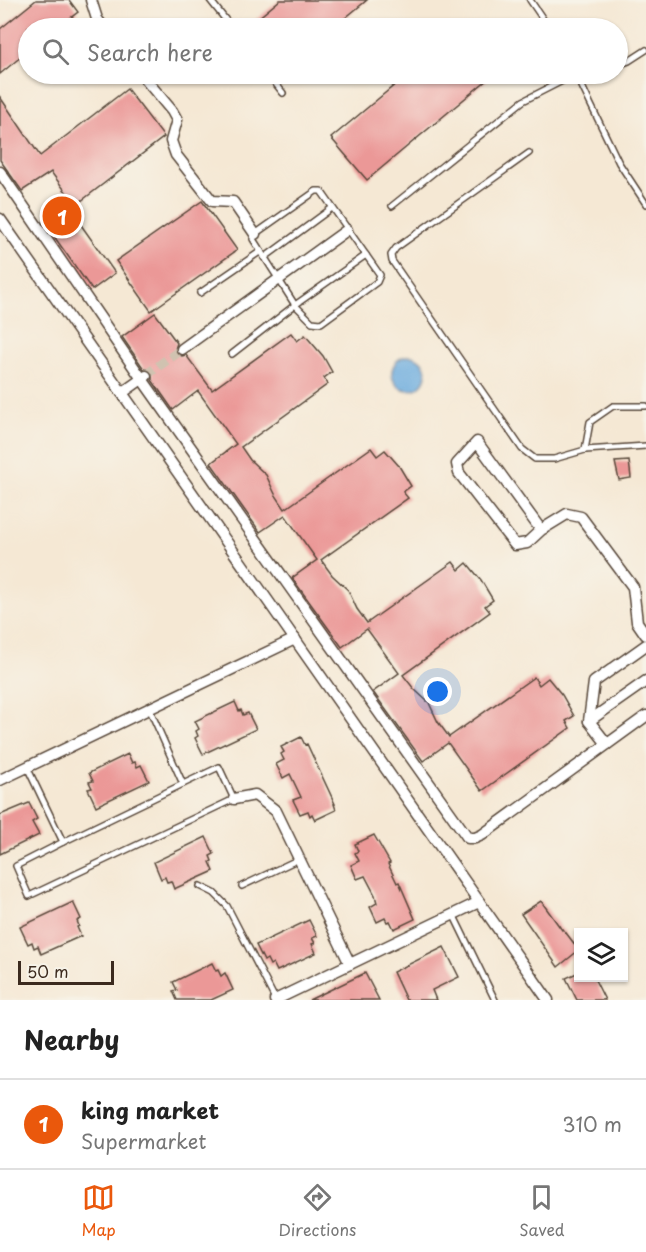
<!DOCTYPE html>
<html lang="en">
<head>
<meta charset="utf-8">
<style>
	:root { --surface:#fff; --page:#f6f6f6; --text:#222; --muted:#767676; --line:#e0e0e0; --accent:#ea580c }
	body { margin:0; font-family:"Playpen Sans",sans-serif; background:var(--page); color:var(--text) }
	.controls { position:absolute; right:18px; bottom:18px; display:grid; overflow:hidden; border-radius:0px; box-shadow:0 2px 4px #0004 }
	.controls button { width:54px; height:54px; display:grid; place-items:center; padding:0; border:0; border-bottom:2px solid var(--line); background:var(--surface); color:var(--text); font:30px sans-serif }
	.scale { position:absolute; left:18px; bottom:15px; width:96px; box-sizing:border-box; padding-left:6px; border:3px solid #3b2a1e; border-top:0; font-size:16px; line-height:21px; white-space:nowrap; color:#3b2a1e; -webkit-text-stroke:4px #f7f3e8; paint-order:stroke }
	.you { position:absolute; left:438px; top:692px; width:21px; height:21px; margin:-15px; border:4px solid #fff; border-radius:50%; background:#1a73e8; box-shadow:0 0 0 9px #1a73e833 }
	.badge { display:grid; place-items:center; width:39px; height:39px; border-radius:50%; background:var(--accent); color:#fff; font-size:20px; font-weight:700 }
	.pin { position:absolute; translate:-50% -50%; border:3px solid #fff; box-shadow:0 2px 6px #0006 }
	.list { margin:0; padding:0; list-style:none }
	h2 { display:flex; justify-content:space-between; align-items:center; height:78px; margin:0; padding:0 24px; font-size:26px }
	h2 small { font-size:20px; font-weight:400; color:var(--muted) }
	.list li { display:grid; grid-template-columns:39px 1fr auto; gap:18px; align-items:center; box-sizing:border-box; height:90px; padding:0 24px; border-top:2px solid var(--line) }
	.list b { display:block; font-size:22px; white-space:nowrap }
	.list p { margin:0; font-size:20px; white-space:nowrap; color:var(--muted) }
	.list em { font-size:20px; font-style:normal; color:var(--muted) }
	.icon { flex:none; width:33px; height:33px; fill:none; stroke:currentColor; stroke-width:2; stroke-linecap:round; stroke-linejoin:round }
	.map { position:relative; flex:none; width:646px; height:1000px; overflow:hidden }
	.search { position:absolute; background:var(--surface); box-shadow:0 2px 4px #0004; left:18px; right:18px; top:18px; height:66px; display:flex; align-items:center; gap:15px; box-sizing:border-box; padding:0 21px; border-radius:33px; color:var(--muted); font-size:22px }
	.sheet { height:168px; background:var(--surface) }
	nav { display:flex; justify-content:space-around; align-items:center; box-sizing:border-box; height:84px; border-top:2px solid var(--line); background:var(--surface); font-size:16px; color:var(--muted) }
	nav a { display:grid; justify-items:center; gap:3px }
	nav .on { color:var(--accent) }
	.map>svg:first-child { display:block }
	.water { fill:#6aabde; stroke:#526a7e; stroke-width:1.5 }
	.building { fill:#eb9897 }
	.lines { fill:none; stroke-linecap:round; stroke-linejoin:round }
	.minor-tunnel { stroke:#d0c2b0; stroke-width:10; stroke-dasharray:10 5; stroke-linecap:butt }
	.service-casing { stroke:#574639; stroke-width:8 }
	.minor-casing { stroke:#574639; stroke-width:13 }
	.service { stroke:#fff; stroke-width:5 }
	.minor { stroke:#fff; stroke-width:10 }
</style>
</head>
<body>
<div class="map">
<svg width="646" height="1000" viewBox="0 0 646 1000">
	<rect width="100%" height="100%" fill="#f7f3e8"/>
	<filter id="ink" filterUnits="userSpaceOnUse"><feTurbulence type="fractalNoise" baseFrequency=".0167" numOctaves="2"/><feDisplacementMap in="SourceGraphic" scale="12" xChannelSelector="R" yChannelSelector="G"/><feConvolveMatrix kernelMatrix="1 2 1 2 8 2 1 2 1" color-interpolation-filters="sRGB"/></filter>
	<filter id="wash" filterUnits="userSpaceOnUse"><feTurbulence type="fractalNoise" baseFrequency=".008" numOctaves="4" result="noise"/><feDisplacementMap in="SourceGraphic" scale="24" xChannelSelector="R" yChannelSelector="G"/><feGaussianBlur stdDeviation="1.35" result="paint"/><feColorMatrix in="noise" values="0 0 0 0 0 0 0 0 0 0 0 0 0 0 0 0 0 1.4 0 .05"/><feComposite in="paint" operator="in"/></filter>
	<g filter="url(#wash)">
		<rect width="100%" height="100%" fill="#f5e8d4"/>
		<!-- water -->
		<circle class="water" cx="409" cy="373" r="17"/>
		<g id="blocks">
			<!-- building -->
			<g class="building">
				<polygon points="36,0 69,0 78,12 57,28 28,28 28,51 0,74 0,29"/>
				<polygon points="280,0 367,0 333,28 246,28"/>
				<polygon points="408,74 494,74 367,180 331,138"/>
				<polygon points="127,89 164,137 76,205 51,172 22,191 0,160 0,97 40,156"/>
				<polygon points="202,201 237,250 151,311 116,261"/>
				<polygon points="69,208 115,273 92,290 46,225"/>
				<polygon points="155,313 177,343 175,349 176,354 182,356 186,355 212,390 291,333 297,341 305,335 323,356 332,372 324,378 328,384 241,447 250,460 266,475 275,494 285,509 371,448 377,456 385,450 399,466 411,486 403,492 408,498 321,560 332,575 348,590 357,609 367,623 453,562 459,570 467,563 481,580 493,600 485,606 490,612 403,675 414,689 429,703 438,722 449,737 534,677 539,685 548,678 562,695 574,716 566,721 570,728 482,791 448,743 423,761 373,692 399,673 367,629 342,647 292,578 317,560 285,515 260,532 211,463 236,444 198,391 173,410 152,380 152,372 149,369 144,369 122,337"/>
				<polygon points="629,461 631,478 619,480 615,462"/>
				<polygon points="235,702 239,711 241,710 243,715 248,713 256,729 203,754 195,738 198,736 196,731 199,729 195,721"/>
				<polygon points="301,737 305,745 307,744 335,804 334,804 336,810 315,820 312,814 310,816 308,811 300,814 293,800 301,797 290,774 283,778 276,764 284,760 281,754 284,752 281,747"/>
				<polygon points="128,754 132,763 135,762 137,767 141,765 149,781 96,806 88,789 92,788 89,782 93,781 89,773"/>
				<polygon points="29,803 37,819 32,822 39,835 0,854 0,815"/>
				<polygon points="374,835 390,863 388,864 397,883 399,882 415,919 394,929 390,921 387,922 385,918 377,922 370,907 377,903 375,895 365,876 357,879 351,865 359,861 355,853 358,851 355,844"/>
				<polygon points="206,837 214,854 210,856 212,861 210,862 214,871 174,889 171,881 167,882 165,877 161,879 154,862"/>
				<polygon points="541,901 562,930 563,929 579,950 558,967 521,914"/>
				<polygon points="73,902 81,919 77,921 79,926 77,927 81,936 41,954 38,946 34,948 32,942 28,944 20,927"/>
				<polygon points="309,920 317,936 312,938 315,943 312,944 316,953 277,971 273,963 270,965 267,959 264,961 256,945"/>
				<polygon points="444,947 459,977 432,990 436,1000 406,1000 393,972"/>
				<polygon points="212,963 216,971 218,970 221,976 225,973 233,990 211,1000 177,1000 173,991 177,990 173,982"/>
				<polygon points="579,972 579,978 594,978 605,1000 577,1000 566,978"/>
				<polygon points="365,973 379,1000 309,1000"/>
			</g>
		</g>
	</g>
	<g filter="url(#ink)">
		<use href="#blocks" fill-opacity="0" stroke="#574639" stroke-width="1.5"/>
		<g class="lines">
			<!-- minor-tunnel -->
			<polyline class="minor-tunnel" points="146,375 182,349"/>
			<!-- service casing -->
			<g class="service-casing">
				<g id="service">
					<polyline points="210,0 232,28"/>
					<polyline points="530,0 549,28"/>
					<polyline points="618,65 629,61 646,50"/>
					<polyline points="268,74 283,93"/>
					<polyline points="576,74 619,163 646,204"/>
					<polyline points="579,79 593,74"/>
					<polyline points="529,153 396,248 391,255 392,261 522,449 535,459 554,459 585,450 646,446"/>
					<polygon points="316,191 321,191 380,275 377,282 321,323 312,322 295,305 253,239 255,234"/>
					<polyline points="392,206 523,101 576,74"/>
					<polyline points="264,258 332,208"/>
					<polyline points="200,293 261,251"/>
					<polyline points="232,354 295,305 366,255"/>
					<polyline points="585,450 590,422 613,406 646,406"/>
					<polyline points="27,767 63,842 16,866 29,896 234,799 219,767 183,784 149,708"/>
					<polyline points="63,842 183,784"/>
					<polyline points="200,886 214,893 227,906 275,999"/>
					<polyline points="242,886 299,859"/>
					<polyline points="453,914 495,1000"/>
				</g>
			</g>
			<!-- minor casing -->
			<g class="minor-casing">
				<g id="minor">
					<polyline points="91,0 97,19 104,28"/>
					<polyline points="141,74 172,111 177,120 171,141 176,155 212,201 233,202 255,234"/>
					<polyline points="0,172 142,379 468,838 475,838 482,835 646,716"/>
					<polyline points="0,219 548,1000"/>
					<polyline points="182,349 347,230"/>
					<polyline points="122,393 146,376"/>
					<polyline points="541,530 527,543 515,545 459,473 457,464 477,442 541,530 567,514 581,517 633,587 637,622 646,635"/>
					<polyline points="589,721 646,681"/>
					<polyline points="607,744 589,721 594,682 646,645"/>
					<polyline points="0,780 295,639"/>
					<polyline points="234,799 255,795 276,811 350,964"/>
					<polyline points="275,1000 479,902"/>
				</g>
			</g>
			<!-- service -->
			<use href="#service" class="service"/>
			<!-- minor -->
			<use href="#minor" class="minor"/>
		</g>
	</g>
</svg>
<div class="controls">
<button><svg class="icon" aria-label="layers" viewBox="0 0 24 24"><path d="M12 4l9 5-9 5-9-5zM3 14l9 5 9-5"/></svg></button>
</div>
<div class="scale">50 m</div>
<div class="you"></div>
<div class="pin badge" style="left:62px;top:216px">1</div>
<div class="search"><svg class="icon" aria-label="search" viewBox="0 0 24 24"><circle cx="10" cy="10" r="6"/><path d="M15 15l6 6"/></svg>Search here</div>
</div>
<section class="sheet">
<h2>Nearby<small></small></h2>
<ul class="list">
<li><span class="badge">1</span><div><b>king market</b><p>Supermarket</p></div><em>310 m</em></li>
</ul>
</section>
<nav>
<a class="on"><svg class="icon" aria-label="map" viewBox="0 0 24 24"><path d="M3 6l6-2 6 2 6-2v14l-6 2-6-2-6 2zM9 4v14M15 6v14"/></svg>Map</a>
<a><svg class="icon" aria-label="directions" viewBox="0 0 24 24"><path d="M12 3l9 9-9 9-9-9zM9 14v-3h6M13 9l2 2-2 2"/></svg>Directions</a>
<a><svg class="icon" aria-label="saved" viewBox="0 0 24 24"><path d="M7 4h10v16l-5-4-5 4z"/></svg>Saved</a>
</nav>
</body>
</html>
